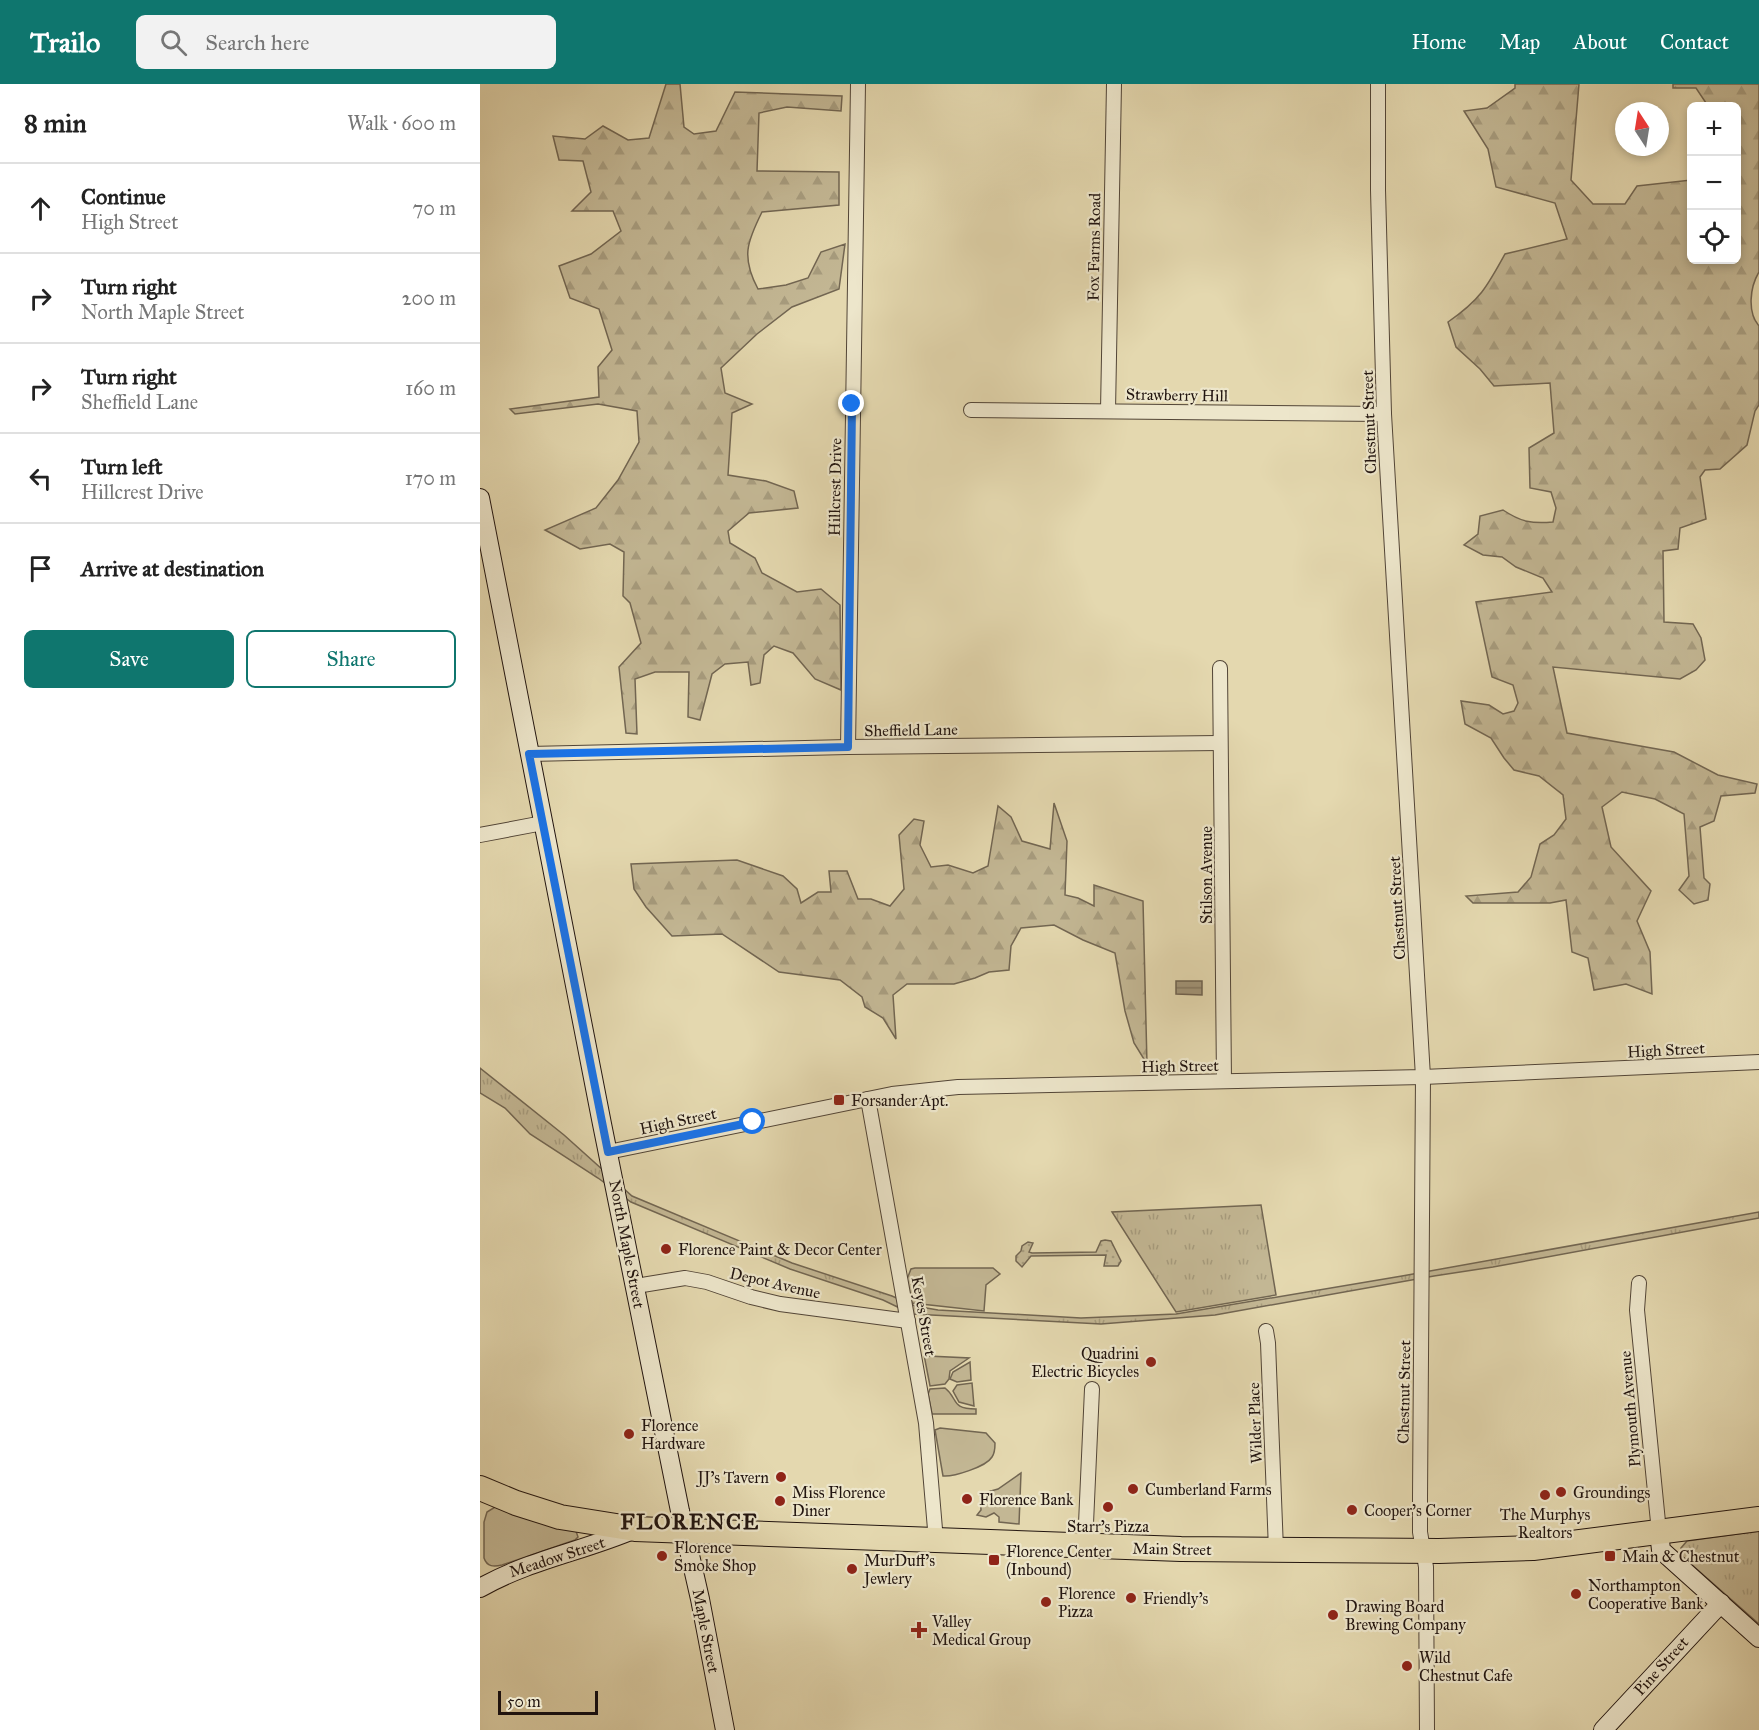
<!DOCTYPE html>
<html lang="en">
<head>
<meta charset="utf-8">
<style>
	:root { --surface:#fff; --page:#f2f2f2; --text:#222; --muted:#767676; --line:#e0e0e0; --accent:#0f766e }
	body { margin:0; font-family:"IM FELL Great Primer",serif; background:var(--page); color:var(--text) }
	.controls { position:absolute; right:18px; top:18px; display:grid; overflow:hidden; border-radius:9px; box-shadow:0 3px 9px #0003 }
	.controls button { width:54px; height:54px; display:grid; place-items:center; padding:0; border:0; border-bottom:2px solid var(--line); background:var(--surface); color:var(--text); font:30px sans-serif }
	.compass { position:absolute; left:1135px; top:18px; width:54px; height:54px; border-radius:50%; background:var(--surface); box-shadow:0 3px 9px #0003; rotate:348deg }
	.scale { position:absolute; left:18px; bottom:15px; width:100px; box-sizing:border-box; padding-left:6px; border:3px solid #21140f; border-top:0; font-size:16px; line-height:21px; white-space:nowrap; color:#21140f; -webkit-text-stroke:4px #ede6cb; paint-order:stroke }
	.stop { position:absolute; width:18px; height:18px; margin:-14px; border:4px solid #1a73e8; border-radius:50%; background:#fff }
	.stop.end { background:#1a73e8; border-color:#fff; box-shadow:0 2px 6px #0008 }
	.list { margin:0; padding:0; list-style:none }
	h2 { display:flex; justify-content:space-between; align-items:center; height:78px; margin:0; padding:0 24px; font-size:26px }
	h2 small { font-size:20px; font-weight:400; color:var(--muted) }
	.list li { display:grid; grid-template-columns:39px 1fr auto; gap:18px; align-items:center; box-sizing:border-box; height:90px; padding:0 24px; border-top:2px solid var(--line) }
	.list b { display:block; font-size:22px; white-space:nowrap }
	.list p { margin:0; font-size:20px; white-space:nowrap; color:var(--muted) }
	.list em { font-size:20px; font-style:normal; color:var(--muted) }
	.actions { display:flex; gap:12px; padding:18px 24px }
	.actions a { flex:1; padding:14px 0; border:2px solid var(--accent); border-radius:9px; text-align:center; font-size:21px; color:var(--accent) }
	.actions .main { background:var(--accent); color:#fff }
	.icon { flex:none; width:33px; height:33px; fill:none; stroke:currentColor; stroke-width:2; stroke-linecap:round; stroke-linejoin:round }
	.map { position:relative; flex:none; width:1279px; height:1646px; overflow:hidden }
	header { display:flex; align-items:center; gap:36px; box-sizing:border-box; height:84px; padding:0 30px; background:var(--accent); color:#fff }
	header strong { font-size:28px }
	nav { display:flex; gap:33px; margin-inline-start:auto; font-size:21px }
	.search { width:420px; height:54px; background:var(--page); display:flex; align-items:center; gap:15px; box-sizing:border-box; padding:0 21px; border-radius:9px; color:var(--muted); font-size:22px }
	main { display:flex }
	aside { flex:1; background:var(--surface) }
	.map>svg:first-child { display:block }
	.grass { fill:#c3b794; stroke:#726652; stroke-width:1.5 }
	.forest { fill:url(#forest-firs); stroke:#726652; stroke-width:1.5 }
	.park { fill:url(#park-tufts); stroke:#726652; stroke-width:1.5 }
	.garden { fill:url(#garden-dots); stroke:#726652; stroke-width:1.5 }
	.water { fill:url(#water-rules); stroke:#6e614f; stroke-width:1.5 }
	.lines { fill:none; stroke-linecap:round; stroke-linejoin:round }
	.street-casing { stroke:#524537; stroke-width:16 }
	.secondary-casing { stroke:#21140f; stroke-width:20 }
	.highway-casing { stroke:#21140f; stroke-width:26 }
	.street { stroke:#ede6cb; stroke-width:14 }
	.secondary { stroke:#ede6cb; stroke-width:18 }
	.highway { stroke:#e4d8af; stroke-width:24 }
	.route { stroke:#1a73e8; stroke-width:8 }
	.poi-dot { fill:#8f2418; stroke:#ede6cb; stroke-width:2 }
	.labels { text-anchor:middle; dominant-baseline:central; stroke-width:4.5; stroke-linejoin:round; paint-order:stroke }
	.street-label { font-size:16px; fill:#21140f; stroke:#ede6cb }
	.poi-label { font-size:16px; fill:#21140f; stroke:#ede6cb; text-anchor:start }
	.district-label { font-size:22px; font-weight:bold; letter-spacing:1.5px; fill:#21140f; stroke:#ede6cb }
</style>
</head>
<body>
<header>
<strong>Trailo</strong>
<div class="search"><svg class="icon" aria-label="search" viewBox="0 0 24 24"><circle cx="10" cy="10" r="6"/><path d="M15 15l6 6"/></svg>Search here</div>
<nav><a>Home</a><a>Map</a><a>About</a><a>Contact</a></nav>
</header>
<main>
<aside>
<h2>8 min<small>Walk · 600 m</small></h2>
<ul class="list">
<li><svg class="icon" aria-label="ahead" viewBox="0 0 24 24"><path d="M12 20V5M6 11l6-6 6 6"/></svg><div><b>Continue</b><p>High Street</p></div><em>70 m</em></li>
<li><svg class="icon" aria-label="right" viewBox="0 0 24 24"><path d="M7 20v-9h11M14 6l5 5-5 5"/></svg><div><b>Turn right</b><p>North Maple Street</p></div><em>200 m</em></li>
<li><svg class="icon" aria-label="right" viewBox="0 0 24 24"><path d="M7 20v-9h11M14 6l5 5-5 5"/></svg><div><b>Turn right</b><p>Sheffield Lane</p></div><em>160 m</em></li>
<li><svg class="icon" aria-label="left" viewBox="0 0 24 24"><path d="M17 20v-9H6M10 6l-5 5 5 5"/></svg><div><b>Turn left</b><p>Hillcrest Drive</p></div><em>170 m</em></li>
<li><svg class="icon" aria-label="arrive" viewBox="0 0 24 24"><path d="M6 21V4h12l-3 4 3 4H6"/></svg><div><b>Arrive at destination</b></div></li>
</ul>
<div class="actions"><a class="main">Save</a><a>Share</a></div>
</aside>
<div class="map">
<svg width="1279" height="1646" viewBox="0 0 1279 1646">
	<defs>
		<pattern id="forest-firs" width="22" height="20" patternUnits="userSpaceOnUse" patternTransform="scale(1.5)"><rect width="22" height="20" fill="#c3b794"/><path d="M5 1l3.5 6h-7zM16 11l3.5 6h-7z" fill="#a79c7e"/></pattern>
		<pattern id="park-tufts" width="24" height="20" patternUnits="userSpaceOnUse" patternTransform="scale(1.5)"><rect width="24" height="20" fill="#c3b794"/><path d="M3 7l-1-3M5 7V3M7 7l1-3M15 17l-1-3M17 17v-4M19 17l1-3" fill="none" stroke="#a79c7e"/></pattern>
		<pattern id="garden-dots" width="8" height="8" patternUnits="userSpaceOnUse" patternTransform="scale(1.5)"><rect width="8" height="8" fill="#c3b794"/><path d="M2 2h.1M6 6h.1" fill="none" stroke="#a79c7e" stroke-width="1.8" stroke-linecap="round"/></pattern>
		<pattern id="water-rules" width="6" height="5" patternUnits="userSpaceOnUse" patternTransform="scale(1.5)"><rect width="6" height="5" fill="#a29579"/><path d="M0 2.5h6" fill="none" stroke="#847862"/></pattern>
	</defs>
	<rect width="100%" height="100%" fill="#e4d8af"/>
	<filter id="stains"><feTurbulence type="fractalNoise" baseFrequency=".00333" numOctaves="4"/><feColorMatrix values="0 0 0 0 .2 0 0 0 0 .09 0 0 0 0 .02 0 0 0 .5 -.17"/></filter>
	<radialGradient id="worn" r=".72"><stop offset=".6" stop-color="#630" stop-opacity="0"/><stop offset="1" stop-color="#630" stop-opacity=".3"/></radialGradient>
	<!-- grass -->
	<g class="grass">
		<polygon points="435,1184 513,1184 520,1190 506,1201 504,1227 432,1219 427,1195 431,1185"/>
		<polygon points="447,1268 448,1272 489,1274 470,1287 469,1295 465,1300 450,1302 444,1271 444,1269"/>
		<polygon points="490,1278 491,1296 477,1298 470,1295 473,1288"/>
		<polygon points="492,1299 494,1322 479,1318 473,1307 477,1301"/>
		<path d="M465,1304C479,1315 470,1325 496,1325V1330H452L448,1310L450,1305Z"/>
		<path d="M460,1344L506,1349L515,1359C515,1364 515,1369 512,1373C506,1383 473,1393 463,1392L455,1346Z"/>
		<polygon points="541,1389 539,1440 519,1438 519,1433 514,1429 506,1433 497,1431 501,1426 500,1410 518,1405"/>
		<path d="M15,1423L96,1447L98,1453L95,1456L22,1481C14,1483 7,1483 4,1474V1438L7,1428Z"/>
	</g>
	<!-- forest -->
	<g class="forest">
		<path d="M186,0H200L204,43L214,50L236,47L255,8L362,12L361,27L307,23L279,29L277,87L359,88V121L282,128C267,158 261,173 278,205L306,201L328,194L341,168L365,160L359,205L312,223L277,250L241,284L245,309L272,320L252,329L248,391L286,397L314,407L318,424L269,429L248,447L250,459L275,474L282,489L317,508L341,505L360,521L361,606L335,595L313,569L294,562L284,571L280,599L271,601L268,578L245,580L232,590L220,636L208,633L209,588H175L155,595L157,650L146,649L139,583L161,559L150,519L143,512L144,468L130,460L100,465L65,446L116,424L138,396L159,358L157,327L118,320L35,330L30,325L119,313L118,283L132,266L119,225L90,214L79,182L111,170L141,147L133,127H92L111,108L103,77L79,76L73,52L105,55L123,42L148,56L169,54Z"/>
		<path d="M1035,0H1099L1091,96L1113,120H1145L1157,102L1211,96L1212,176H1256V22H1228L1216,4H1193V0H1279V188C1270,203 1267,228 1279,242V321L1275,327L1267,361L1240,385L1225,386L1220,393L1226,435L1200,444L1198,465L1183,467L1184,538L1213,540L1221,554L1225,576L1216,586L1200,595L1073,583L1087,649L1194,668L1238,691L1277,700L1275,709L1241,712L1234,737L1220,743L1224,794L1230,800L1228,816L1214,820L1199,806L1209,792L1204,730L1175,715L1142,708L1122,723L1131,763L1171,807L1157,837L1170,868L1172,910L1146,900L1114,906L1108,874L1092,868L1086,816L1070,819H993L986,812L1038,808L1051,793L1060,760L1074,751L1086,735L1083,711L1059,692L1034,686L1024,674L1011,654L985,640L981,617L1009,621L1023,630L1034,627L1038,619L1033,601L1012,593L996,518L1072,508L1063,494L1036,483L1022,473L1003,471L984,461L998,450L1000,432L1023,426C1041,438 1052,440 1073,438L1076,424L1071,408L1050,404L1049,364L1074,349L1070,299L1014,302L1000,285L976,263L968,238C1000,216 1007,203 1025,170L1087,155L1075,119L1016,103L1008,65L984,27L1007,24L1035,4Z"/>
		<polygon points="574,719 587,757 585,811 598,814 614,822 614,801 663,817 667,980 654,959 645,927 635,869 603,856 574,841 541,844 531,862 529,886 509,888 495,894 474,900 427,900 413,911 416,955 403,934 385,923 382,913 360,896 299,888 242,850 192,852 166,823 154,805 151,780 257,776 303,792 317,805 321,819 338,808 351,808 349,787 367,787 378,815 391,815 410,822 424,805 419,751 434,735 444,737 440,761 451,783 468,781 493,789 508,782 518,722 531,733 542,757 570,765"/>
	</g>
	<!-- park -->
	<g class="park">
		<polygon points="0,984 84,1051 152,1112 312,1179 412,1212 435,1222 458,1226 601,1234 696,1230 922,1192 1279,1128 1279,1134 1013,1183 954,1192 735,1231 621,1240 432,1230 403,1216 310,1185 151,1118 118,1094 50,1050 25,1024 0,1009"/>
		<polygon points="781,1121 796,1211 696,1228 632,1128"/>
		<polygon points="1279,1447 1279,1540 1203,1473 1201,1464 1207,1457"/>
	</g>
	<!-- garden -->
	<polygon class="garden" points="625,1156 631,1157 641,1177 638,1182 624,1182 626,1171 551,1172 542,1183 536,1177 536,1172 541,1167 542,1162 548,1158 553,1159 549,1168 552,1169 616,1168 621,1157"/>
	<!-- water -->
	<polygon class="water" points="696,897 722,897 722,911 696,910"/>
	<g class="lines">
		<!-- street casing -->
		<g class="street-casing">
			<g id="street">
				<polyline points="898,0 898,106 904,330 943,993 940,1413 940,1448 946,1483 947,1646"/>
				<polyline points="491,326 904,330"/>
				<polyline points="628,327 634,0"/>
				<polyline points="740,584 744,997"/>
				<polyline points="368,663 378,0"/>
				<polyline points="49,670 368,663 740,659"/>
				<polyline points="0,751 63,739"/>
				<polyline points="388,1015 446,1339 456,1457"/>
				<polyline points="128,1068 412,1010 478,1003 943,993 1279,978"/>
				<polyline points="1159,1199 1157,1226 1179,1448"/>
				<polyline points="156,1202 205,1194 227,1198 271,1213 300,1220 428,1237"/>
				<polyline points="786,1247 788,1259 796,1466"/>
				<polyline points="605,1462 612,1305"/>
			</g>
		</g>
		<!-- secondary casing -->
		<g class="secondary-casing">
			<g id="secondary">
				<polyline points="0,414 122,1040 200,1427 220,1515 245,1646"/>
				<polyline points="1179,1448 1181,1466 1279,1554"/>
				<path d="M0,1504C49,1476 104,1467 155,1445"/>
				<polyline points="1123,1646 1241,1519"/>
			</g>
		</g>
		<!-- highway casing -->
		<g class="highway-casing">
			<polyline id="highway" points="0,1404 36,1419 80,1433 155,1445 701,1465 959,1467 1053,1464 1279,1435"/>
		</g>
		<!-- street -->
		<use href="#street" class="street"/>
		<!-- secondary -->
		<use href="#secondary" class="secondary"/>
		<!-- highway -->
		<use href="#highway" class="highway"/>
	</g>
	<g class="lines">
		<!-- route -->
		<polyline class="route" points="273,1038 128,1068 49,670 368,663 372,320"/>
	</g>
	<!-- markers -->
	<g class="poi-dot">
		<rect x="353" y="1010" width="12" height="12" rx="3"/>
		<circle cx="186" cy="1165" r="6"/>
		<circle cx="671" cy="1278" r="6"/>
		<circle cx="149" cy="1350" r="6"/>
		<circle cx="301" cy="1393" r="6"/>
		<circle cx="653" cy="1405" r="6"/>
		<circle cx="1081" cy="1408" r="6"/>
		<circle cx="1065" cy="1411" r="6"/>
		<circle cx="487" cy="1415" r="6"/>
		<circle cx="300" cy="1417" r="6"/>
		<circle cx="628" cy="1423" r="6"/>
		<circle cx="872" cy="1426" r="6"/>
		<circle cx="182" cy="1472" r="6"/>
		<rect x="1124" y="1466" width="12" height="12" rx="3"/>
		<rect x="508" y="1470" width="12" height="12" rx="3"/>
		<circle cx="372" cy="1485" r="6"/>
		<circle cx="1096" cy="1510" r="6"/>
		<circle cx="651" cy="1514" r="6"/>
		<circle cx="566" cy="1518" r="6"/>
		<circle cx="853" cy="1531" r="6"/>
		<path d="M436 1537h6v6h6v6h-6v6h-6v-6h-6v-6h6z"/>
		<circle cx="927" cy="1582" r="6"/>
	</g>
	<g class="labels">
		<!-- street labels -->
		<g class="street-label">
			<text transform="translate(614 163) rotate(-89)">Fox Farms Road</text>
			<text transform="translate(697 311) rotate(1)">Strawberry Hill</text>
			<text transform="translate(889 338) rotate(-92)">Chestnut Street</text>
			<text transform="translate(355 403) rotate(-89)">Hillcrest Drive</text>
			<text transform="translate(431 646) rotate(-1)">Sheffield Lane</text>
			<text transform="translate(726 791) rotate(-90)">Stilson Avenue</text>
			<text transform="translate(917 824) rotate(-93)">Chestnut Street</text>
			<text transform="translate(1186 966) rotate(-3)">High Street</text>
			<text transform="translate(700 982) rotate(-1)">High Street</text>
			<text transform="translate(198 1037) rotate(-12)">High Street</text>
			<text transform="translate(147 1160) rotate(79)">North Maple Street</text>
			<text transform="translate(295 1199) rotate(13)">Depot Avenue</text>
			<text transform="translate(444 1232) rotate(80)">Keyes Street</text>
			<text transform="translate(924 1308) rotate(-89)">Chestnut Street</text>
			<text transform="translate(1150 1325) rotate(-95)">Plymouth Avenue</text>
			<text transform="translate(775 1339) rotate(-92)">Wilder Place</text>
			<text transform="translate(692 1465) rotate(1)">Main Street</text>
			<text transform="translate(77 1473) rotate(-18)">Meadow Street</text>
			<text transform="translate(226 1547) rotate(79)">Maple Street</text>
			<text transform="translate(1181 1582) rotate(-48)">Pine Street</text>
		</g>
		<!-- poi labels -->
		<g class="poi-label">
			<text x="371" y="1016">Forsander Apt.</text>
			<text x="198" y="1165">Florence Paint &amp; Decor Center</text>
			<text x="659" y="1269" text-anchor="end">Quadrini<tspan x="659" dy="18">Electric Bicycles</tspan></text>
			<text x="161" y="1341">Florence<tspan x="161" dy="18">Hardware</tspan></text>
			<text x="289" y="1393" text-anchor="end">JJ's Tavern</text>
			<text x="665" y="1405">Cumberland Farms</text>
			<text x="312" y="1408">Miss Florence<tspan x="312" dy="18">Diner</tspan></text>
			<text x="1093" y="1408">Groundings</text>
			<text x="499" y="1415">Florence Bank</text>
			<text x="884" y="1426">Cooper's Corner</text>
			<text x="1065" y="1430" text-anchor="middle">The Murphys<tspan x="1065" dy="18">Realtors</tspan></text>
			<text x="628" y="1442" text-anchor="middle">Starr's Pizza</text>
			<text x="194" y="1463">Florence<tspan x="194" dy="18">Smoke Shop</tspan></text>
			<text x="526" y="1467">Florence Center<tspan x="526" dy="18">(Inbound)</tspan></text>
			<text x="1142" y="1472">Main &amp; Chestnut</text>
			<text x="384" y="1476">MurDuff's<tspan x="384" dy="18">Jewlery</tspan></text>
			<text x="1108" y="1501">Northampton<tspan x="1108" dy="18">Cooperative Bank</tspan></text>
			<text x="578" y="1509">Florence<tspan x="578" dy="18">Pizza</tspan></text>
			<text x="663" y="1514">Friendly's</text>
			<text x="865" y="1522">Drawing Board<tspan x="865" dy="18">Brewing Company</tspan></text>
			<text x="452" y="1537">Valley<tspan x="452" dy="18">Medical Group</tspan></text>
			<text x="939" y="1573">Wild<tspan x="939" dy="18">Chestnut Cafe</tspan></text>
		</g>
		<!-- district labels -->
		<g class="district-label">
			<text x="210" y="1437">FLORENCE</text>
		</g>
	</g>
	<rect width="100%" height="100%" filter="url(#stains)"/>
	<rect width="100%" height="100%" fill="url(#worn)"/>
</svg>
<div class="controls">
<button>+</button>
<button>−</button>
<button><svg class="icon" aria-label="locate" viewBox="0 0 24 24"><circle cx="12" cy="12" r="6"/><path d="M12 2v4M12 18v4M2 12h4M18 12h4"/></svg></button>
</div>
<svg class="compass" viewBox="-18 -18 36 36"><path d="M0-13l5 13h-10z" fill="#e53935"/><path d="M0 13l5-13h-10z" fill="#767676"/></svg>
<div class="scale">50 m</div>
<div class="stop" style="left:273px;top:1038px"></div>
<div class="stop end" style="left:372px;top:320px"></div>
</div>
</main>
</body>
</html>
